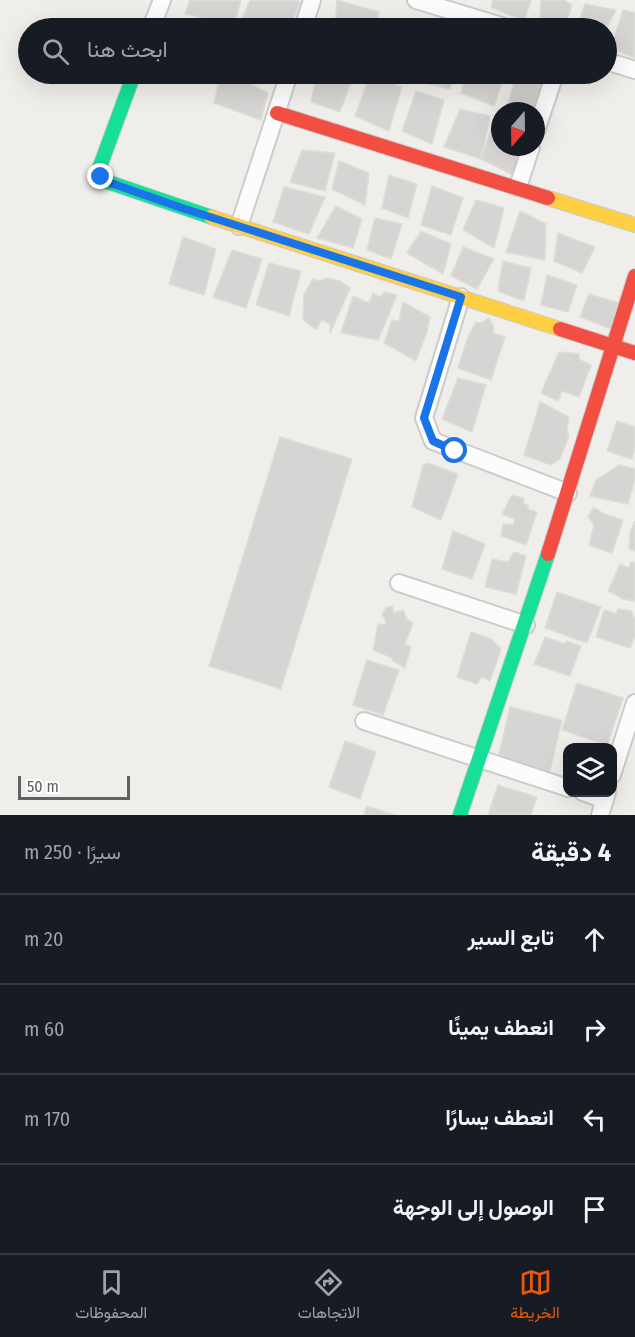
<!DOCTYPE html>
<html lang="ar">
<head>
<meta charset="utf-8">
<style>
	:root { --surface:#171b24; --page:#20242c; --text:#f1f3f6; --muted:#9ea1a6; --line:#363941; --accent:#ea580c }
	body { margin:0; font-family:"Fira Sans Condensed",Vazirmatn,sans-serif; background:var(--page); color:var(--text); direction:rtl }
	.controls { position:absolute; right:18px; bottom:18px; display:grid; overflow:hidden; border-radius:12px; box-shadow:0 6px 24px #0002 }
	.controls button { width:54px; height:54px; display:grid; place-items:center; padding:0; border:0; border-bottom:2px solid var(--line); background:var(--surface); color:var(--text); font:30px sans-serif }
	.compass { position:absolute; left:491px; top:102px; width:54px; height:54px; border-radius:50%; background:var(--surface); box-shadow:0 6px 24px #0002; rotate:200deg }
	.scale { position:absolute; left:18px; bottom:15px; width:112px; box-sizing:border-box; padding-left:6px; border:3px solid #5f6368; border-top:0; font-size:16px; line-height:21px; white-space:nowrap; color:#5f6368; -webkit-text-stroke:4px #fff; paint-order:stroke }
	.stop { position:absolute; width:18px; height:18px; margin:-14px; border:4px solid #1a73e8; border-radius:50%; background:#fff }
	.stop.end { background:#1a73e8; border-color:#fff; box-shadow:0 2px 6px #0008 }
	.list { margin:0; padding:0; list-style:none }
	h2 { display:flex; justify-content:space-between; align-items:center; height:78px; margin:0; padding:0 24px; font-size:26px }
	h2 small { font-size:20px; font-weight:400; color:var(--muted) }
	.list li { display:grid; grid-template-columns:39px 1fr auto; gap:18px; align-items:center; box-sizing:border-box; height:90px; padding:0 24px; border-top:2px solid var(--line) }
	.list b { display:block; font-size:22px; white-space:nowrap }
	.list em { font-size:20px; font-style:normal; color:var(--muted) }
	.icon { flex:none; width:33px; height:33px; fill:none; stroke:currentColor; stroke-width:2; stroke-linecap:round; stroke-linejoin:round }
	.map { position:relative; flex:none; width:635px; height:815px; overflow:hidden; direction:ltr }
	.search { position:absolute; background:var(--surface); box-shadow:0 6px 24px #0002; left:18px; right:18px; top:18px; height:66px; display:flex; align-items:center; gap:15px; box-sizing:border-box; padding:0 21px; border-radius:33px; color:var(--muted); font-size:22px }
	.sheet { height:438px; background:var(--surface) }
	nav { display:flex; justify-content:space-around; align-items:center; box-sizing:border-box; height:84px; border-top:2px solid var(--line); background:var(--surface); font-size:16px; color:var(--muted) }
	nav a { display:grid; justify-items:center; gap:3px }
	nav .on { color:var(--accent) }
	.map>svg:first-child { display:block }
	.building { fill:#d6d5d3; stroke:#deddd9; stroke-width:1.5 }
	.lines { fill:none; stroke-linecap:round; stroke-linejoin:round }
	.street-casing { stroke:#cbcccc; stroke-width:20 }
	.fast-casing { stroke:#cacacb; stroke-width:16 }
	.slow-casing { stroke:#cacacb; stroke-width:16 }
	.jam-casing { stroke:#cacacb; stroke-width:16 }
	.street { stroke:#fdfcfc; stroke-width:16 }
	.fast { stroke:#16e098; stroke-width:14 }
	.slow { stroke:#ffcf43; stroke-width:14 }
	.jam { stroke:#f24e42; stroke-width:14 }
	.route { stroke:#1a73e8; stroke-width:8 }
</style>
</head>
<body>
<div class="map">
<svg width="635" height="815" viewBox="0 0 635 815">
	<rect width="100%" height="100%" fill="#efeeea"/>
	<!-- building -->
	<g class="building">
		<polygon points="190,0 241,0 234,25 185,14"/>
		<polygon points="250,0 295,0 300,2 290,28 256,28 240,24"/>
		<polygon points="337,0 379,12 377,28 335,28"/>
		<polygon points="493,0 531,0 524,21 491,7"/>
		<polygon points="541,0 564,0 572,5 564,28 540,22"/>
		<polygon points="585,4 616,10 606,29 577,28"/>
		<polygon points="623,10 635,13 635,58 611,48"/>
		<polygon points="221,74 231,74 268,93 261,120 214,103"/>
		<polygon points="317,74 354,74 340,112 311,102"/>
		<polygon points="420,74 454,74 450,89 418,81"/>
		<polygon points="466,74 505,74 494,106 461,93"/>
		<polygon points="517,74 548,74 536,111 507,106"/>
		<polygon points="370,75 402,87 389,131 355,116"/>
		<polygon points="416,91 444,100 432,144 402,131"/>
		<polygon points="460,109 490,116 481,159 444,147"/>
		<polygon points="497,112 500,113 500,147 529,147 519,178 481,159"/>
		<polygon points="302,150 335,153 325,191 290,182"/>
		<polygon points="339,161 369,173 365,205 332,189"/>
		<polygon points="389,175 417,184 408,218 382,208"/>
		<polygon points="432,186 463,198 451,235 421,225"/>
		<polygon points="284,187 325,197 309,234 273,222"/>
		<polygon points="476,200 504,208 494,248 463,230"/>
		<polygon points="336,206 362,219 353,248 317,238"/>
		<polygon points="520,211 546,224 545,260 506,252"/>
		<polygon points="375,218 402,224 391,259 367,250"/>
		<polygon points="421,231 451,244 443,274 407,253"/>
		<polygon points="558,233 595,247 582,273 554,261"/>
		<polygon points="183,237 216,249 204,295 169,284"/>
		<polygon points="463,247 494,259 477,289 451,276"/>
		<polygon points="232,250 262,259 246,308 213,297"/>
		<polygon points="503,261 531,268 524,301 498,291"/>
		<polygon points="269,263 301,271 289,316 256,305"/>
		<polygon points="547,275 577,285 568,312 541,305"/>
		<polygon points="326,278 340,281 350,288 330,334 330,324 322,320 316,330 303,320 304,294 313,279 320,281"/>
		<polygon points="384,292 397,295 378,340 341,333 353,296 369,303 373,293 381,297"/>
		<polygon points="589,294 619,303 611,329 580,317"/>
		<polygon points="403,302 430,317 427,332 416,361 384,343 392,320 399,321"/>
		<polygon points="489,318 494,328 493,333 505,337 491,380 458,368 467,339 476,322 481,323"/>
		<polygon points="559,352 579,354 579,359 591,365 579,397 562,391 558,401 541,393"/>
		<polygon points="458,378 486,385 472,432 442,419"/>
		<polygon points="540,402 569,417 567,431 569,436 560,459 550,465 524,455"/>
		<polygon points="617,421 635,427 635,448 632,459 607,451"/>
		<polygon points="280,437 352,459 281,689 209,666"/>
		<polygon points="428,463 458,474 441,520 412,507 423,465"/>
		<polygon points="619,465 635,469 635,479 628,504 590,496 596,480"/>
		<polygon points="512,495 524,498 523,503 528,505 528,509 537,512 526,545 501,536 503,524 513,525 515,519 502,514"/>
		<polygon points="594,507 604,514 623,520 612,553 589,545 594,525 588,517"/>
		<polygon points="635,521 635,551 629,549 630,532"/>
		<polygon points="453,531 485,544 472,579 442,569"/>
		<polygon points="514,552 526,556 516,594 485,587 492,559 508,562"/>
		<polygon points="631,562 635,563 635,601 623,599 608,591 620,564 629,568"/>
		<polygon points="557,592 601,607 587,643 545,628"/>
		<polygon points="392,606 394,613 403,610 407,619 413,623 405,644 411,647 405,668 393,661 392,658 373,650 378,624 385,625 386,621 382,614 386,608"/>
		<polygon points="618,609 631,611 635,619 635,636 630,648 596,637 604,610 616,614"/>
		<polygon points="471,632 491,639 501,649 490,681 482,677 477,684 457,677"/>
		<polygon points="545,637 565,644 566,641 581,646 570,676 534,664"/>
		<polygon points="367,660 399,670 383,715 353,705"/>
		<polygon points="577,683 623,698 607,745 562,730"/>
		<polygon points="510,707 562,720 549,775 497,763"/>
		<polygon points="345,741 376,752 360,799 329,787"/>
		<polygon points="498,785 537,797 531,815 488,815"/>
		<polygon points="367,806 394,815 364,815"/>
	</g>
	<g class="lines">
		<!-- street casing -->
		<g class="street-casing">
			<g id="street">
				<polyline points="416,0 508,28"/>
				<polyline points="151,28 162,0"/>
				<polyline points="303,28 312,0"/>
				<polyline points="606,61 635,70"/>
				<polyline points="536,131 555,74"/>
				<polyline points="518,187 531,147"/>
				<polyline points="239,226 289,74"/>
				<polyline points="461,297 424,418 433,441 568,493"/>
				<polyline points="399,583 526,625"/>
				<polyline points="364,721 568,788"/>
				<polyline points="612,775 635,703"/>
				<polyline points="583,792 605,800"/>
				<polyline points="600,815 607,792"/>
			</g>
		</g>
		<!-- fast casing -->
		<g class="fast-casing">
			<g id="fast">
				<polyline points="134,74 99,169 101,177 105,181 211,217"/>
				<polyline points="460,815 548,554"/>
			</g>
		</g>
		<!-- slow casing -->
		<g class="slow-casing">
			<g id="slow">
				<polyline points="548,198 635,225"/>
				<polyline points="211,217 560,329"/>
			</g>
		</g>
		<!-- jam casing -->
		<g class="jam-casing">
			<g id="jam">
				<polyline points="277,113 548,198"/>
				<polyline points="560,329 635,353"/>
				<polyline points="548,554 635,276"/>
			</g>
		</g>
		<!-- street -->
		<use href="#street" class="street"/>
		<!-- fast -->
		<use href="#fast" class="fast"/>
		<!-- slow -->
		<use href="#slow" class="slow"/>
		<!-- jam -->
		<use href="#jam" class="jam"/>
	</g>
	<g class="lines">
		<!-- route -->
		<polyline class="route" points="101,177 105,181 182,208 461,297 424,418 433,441 455,451"/>
	</g>
</svg>
<div class="controls">
<button><svg class="icon" aria-label="layers" viewBox="0 0 24 24"><path d="M12 4l9 5-9 5-9-5zM3 14l9 5 9-5"/></svg></button>
</div>
<svg class="compass" viewBox="-18 -18 36 36"><path d="M0-13l5 13h-10z" fill="#e53935"/><path d="M0 13l5-13h-10z" fill="#9ea1a6"/></svg>
<div class="scale">50 m</div>
<div class="stop" style="left:455px;top:451px"></div>
<div class="stop end" style="left:101px;top:177px"></div>
<div class="search"><svg class="icon" aria-label="search" viewBox="0 0 24 24"><circle cx="10" cy="10" r="6"/><path d="M15 15l6 6"/></svg>ابحث هنا</div>
</div>
<section class="sheet">
<h2>4 دقيقة<small>سيرًا · 250 m</small></h2>
<ul class="list">
<li><svg class="icon" aria-label="ahead" viewBox="0 0 24 24"><path d="M12 20V5M6 11l6-6 6 6"/></svg><div><b>تابع السير</b></div><em>20 m</em></li>
<li><svg class="icon" aria-label="right" viewBox="0 0 24 24"><path d="M7 20v-9h11M14 6l5 5-5 5"/></svg><div><b>انعطف يمينًا</b></div><em>60 m</em></li>
<li><svg class="icon" aria-label="left" viewBox="0 0 24 24"><path d="M17 20v-9H6M10 6l-5 5 5 5"/></svg><div><b>انعطف يسارًا</b></div><em>170 m</em></li>
<li><svg class="icon" aria-label="arrive" viewBox="0 0 24 24"><path d="M6 21V4h12l-3 4 3 4H6"/></svg><div><b>الوصول إلى الوجهة</b></div></li>
</ul>
</section>
<nav>
<a class="on"><svg class="icon" aria-label="map" viewBox="0 0 24 24"><path d="M3 6l6-2 6 2 6-2v14l-6 2-6-2-6 2zM9 4v14M15 6v14"/></svg>الخريطة</a>
<a><svg class="icon" aria-label="directions" viewBox="0 0 24 24"><path d="M12 3l9 9-9 9-9-9zM9 14v-3h6M13 9l2 2-2 2"/></svg>الاتجاهات</a>
<a><svg class="icon" aria-label="saved" viewBox="0 0 24 24"><path d="M7 4h10v16l-5-4-5 4z"/></svg>المحفوظات</a>
</nav>
</body>
</html>
